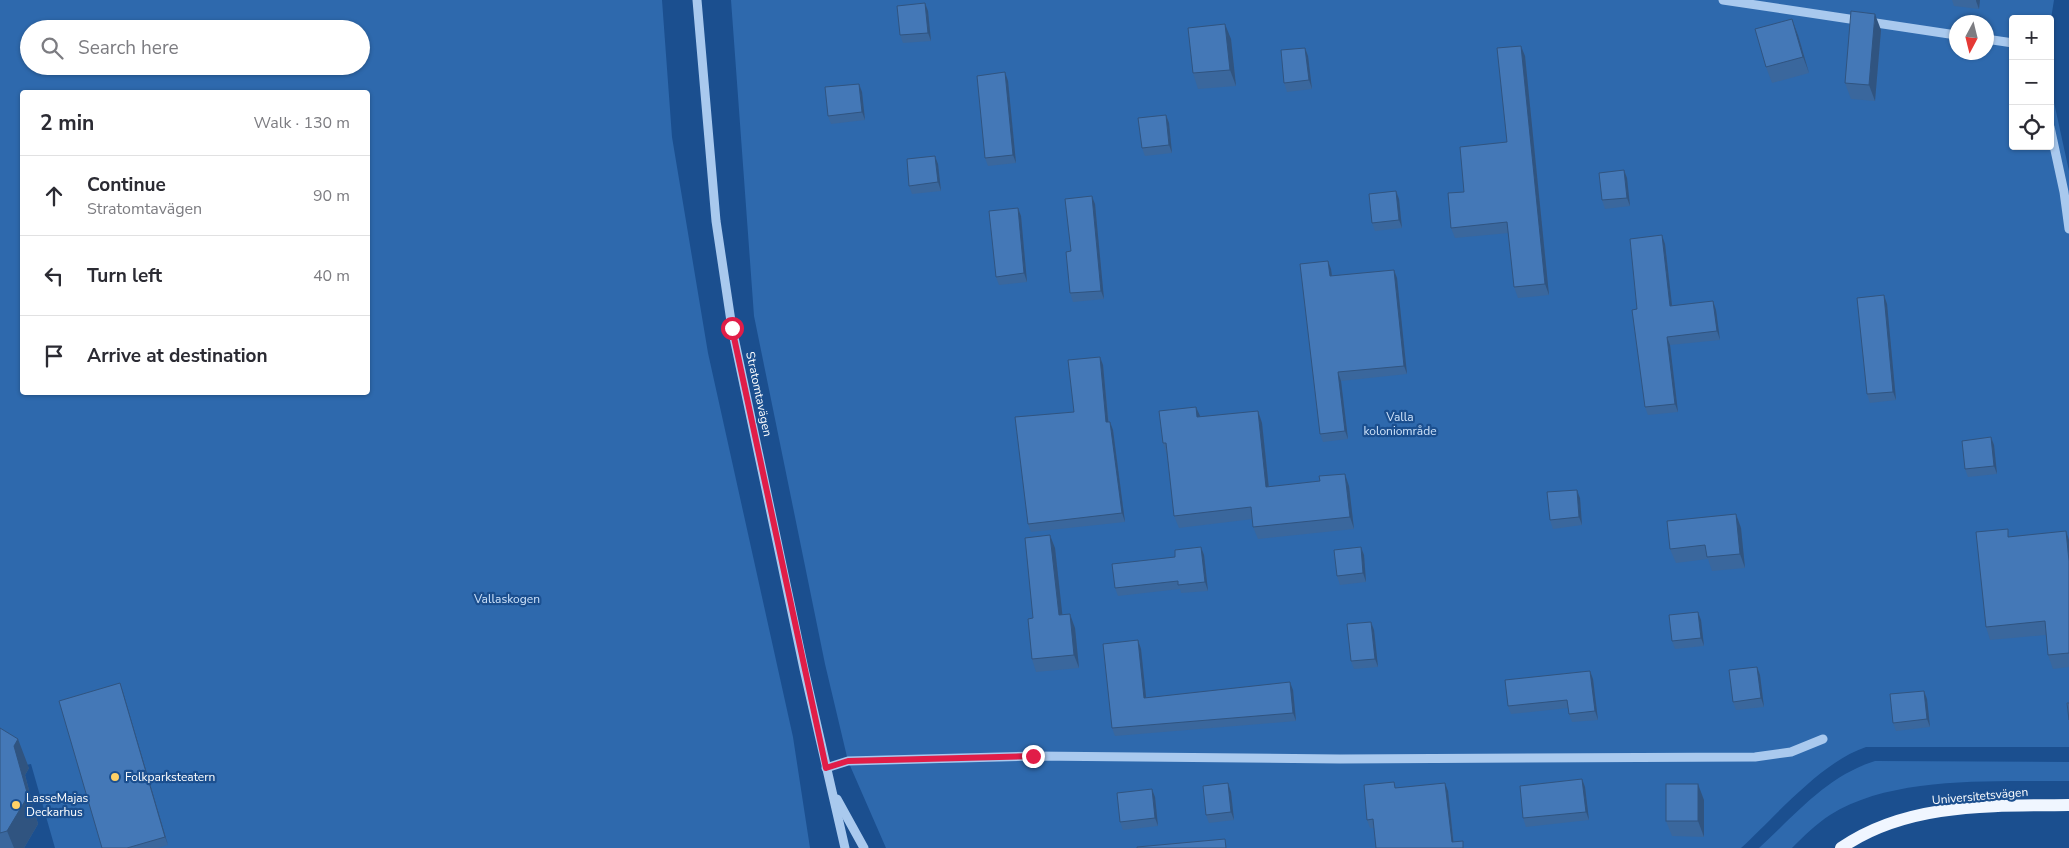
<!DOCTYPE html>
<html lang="en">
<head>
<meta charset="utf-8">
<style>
	:root { --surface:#fff; --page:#f2f2f3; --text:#2b2b33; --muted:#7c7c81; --line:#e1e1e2 }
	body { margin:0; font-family:"Nunito Sans",sans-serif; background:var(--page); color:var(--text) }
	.controls { position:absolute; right:15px; top:15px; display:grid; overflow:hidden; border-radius:5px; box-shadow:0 1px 4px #0004 }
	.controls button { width:45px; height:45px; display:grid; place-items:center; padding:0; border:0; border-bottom:1px solid var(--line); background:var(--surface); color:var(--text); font:25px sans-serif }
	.compass { position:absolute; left:1949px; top:15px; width:45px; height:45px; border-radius:50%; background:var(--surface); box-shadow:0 1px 4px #0004; rotate:187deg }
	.stop { position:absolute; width:15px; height:15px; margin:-11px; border:4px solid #e11d48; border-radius:50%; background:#fff }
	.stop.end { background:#e11d48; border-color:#fff; box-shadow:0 1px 5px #0008 }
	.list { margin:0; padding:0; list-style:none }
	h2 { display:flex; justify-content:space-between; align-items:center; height:65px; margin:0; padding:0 20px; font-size:21px }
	h2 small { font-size:16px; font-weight:400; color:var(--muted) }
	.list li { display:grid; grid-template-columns:32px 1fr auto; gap:15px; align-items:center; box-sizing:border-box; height:80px; padding:0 20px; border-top:1px solid var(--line) }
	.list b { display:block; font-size:19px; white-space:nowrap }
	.list p { margin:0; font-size:16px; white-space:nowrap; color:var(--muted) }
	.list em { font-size:16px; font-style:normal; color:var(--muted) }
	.icon { flex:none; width:28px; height:28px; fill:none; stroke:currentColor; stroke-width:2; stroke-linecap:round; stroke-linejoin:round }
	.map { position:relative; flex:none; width:2069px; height:848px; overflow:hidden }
	.search { position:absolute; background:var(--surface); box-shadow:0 1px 4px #0004; left:20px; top:20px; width:350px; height:55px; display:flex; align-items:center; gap:12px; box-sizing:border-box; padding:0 18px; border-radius:28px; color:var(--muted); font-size:19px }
	.panel { position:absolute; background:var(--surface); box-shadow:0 1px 4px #0004; left:20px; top:90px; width:350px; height:305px; border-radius:5px }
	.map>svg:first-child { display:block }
	.green { fill:#2e69ad; fill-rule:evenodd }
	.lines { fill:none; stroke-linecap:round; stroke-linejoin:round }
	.minor { stroke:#a9c9ee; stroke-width:9 }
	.major { stroke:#f0f6ff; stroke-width:12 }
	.wall { fill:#3a679d }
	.shaded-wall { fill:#305480 }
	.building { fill:#4478b7; stroke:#305480 }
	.route { stroke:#e11d48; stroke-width:6 }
	.poi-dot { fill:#ffd166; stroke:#1b4f8f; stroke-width:2 }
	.labels { text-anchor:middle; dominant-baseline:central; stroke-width:4.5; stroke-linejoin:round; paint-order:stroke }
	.street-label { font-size:12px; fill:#fff; stroke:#1b4f8f }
	.park-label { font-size:12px; fill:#cfe3fa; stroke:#1b4f8f }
	.poi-label { font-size:12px; fill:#fff; stroke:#1b4f8f; text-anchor:start }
</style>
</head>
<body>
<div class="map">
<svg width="2069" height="848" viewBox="0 0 2069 848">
	<rect width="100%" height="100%" fill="#1b4f8f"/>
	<!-- green -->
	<g class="green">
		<path d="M0,0H662L672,137L708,353L793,737L810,848H55L31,764L0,770ZM29,29H361V66H29ZM22,92H368V392H22Z"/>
		<path d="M731,0H2054L2050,25V19H2013V146H2050V84L2069,171V747H1866C1821,762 1776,816 1741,848H886L848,761L825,664L754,316ZM1956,22H1986V52H1956Z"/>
		<path d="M1875,761L2069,762V781C1995,782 1894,775 1830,815C1816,824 1803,837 1792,848H1759C1796,814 1827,776 1875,761Z"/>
	</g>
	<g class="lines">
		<!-- minor -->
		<g class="minor">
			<polyline points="697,0 716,221 732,328 804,669 845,848"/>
			<polyline points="1723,0 1956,35"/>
			<polyline points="1986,39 2013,43"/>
			<polyline points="2050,127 2064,192 2069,229"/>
			<polyline points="826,768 848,761 1033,756 1340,759 1755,757 1791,752 1823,739"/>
			<polyline points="837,799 864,848"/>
		</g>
		<!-- major -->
		<path class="major" d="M1841,848C1907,802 1992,806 2069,805"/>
	</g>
	<!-- wall -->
	<g class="wall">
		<polygon points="1952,0 1980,0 1979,9 1954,6"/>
		<polygon points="925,3 928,11 931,41 903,43 900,35"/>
		<polygon points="1881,30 1875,101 1851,99 1845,83"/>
		<polygon points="1798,35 1809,73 1772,83 1766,67"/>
		<polygon points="1231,39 1236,86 1198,89 1193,73"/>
		<polygon points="1305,48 1308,56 1312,89 1287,92 1284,83"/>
		<polygon points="1525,56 1549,295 1518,298 1514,287 1509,233 1455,238 1451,228 1464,192 1507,142"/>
		<polygon points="1005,72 1008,81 1016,163 988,166 985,158"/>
		<polygon points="859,84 862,92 865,120 831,124 828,116"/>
		<polygon points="1166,115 1169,123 1172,153 1145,156 1142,148"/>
		<polygon points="938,164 941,191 912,194 909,186"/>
		<polygon points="1624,170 1627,178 1630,206 1605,209 1602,200"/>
		<polygon points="1396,191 1399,199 1402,228 1375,231 1372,223"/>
		<polygon points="1095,204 1104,299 1073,302 1070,293 1071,251"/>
		<polygon points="1018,208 1021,216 1027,282 999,285 996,277"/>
		<polygon points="1665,244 1672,306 1713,301 1716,310 1720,340 1670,345 1678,412 1648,415 1645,407 1637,309"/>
		<polygon points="1328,261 1331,269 1332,276 1394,270 1397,278 1407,374 1341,381 1348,439 1323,442 1320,434"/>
		<polygon points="1884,295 1887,304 1896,400 1870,403 1867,394"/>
		<polygon points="1100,357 1103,365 1109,422 1110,422 1113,430 1125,522 1031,532 1028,524 1074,412"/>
		<polygon points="1196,407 1200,417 1258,411 1262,423 1269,487 1349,486 1354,529 1258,539 1253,527 1253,519 1179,528 1174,516 1167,455 1163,443"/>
		<polygon points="1991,437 1994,445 1997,474 1968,477 1965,469"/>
		<polygon points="1580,498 1582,525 1553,529 1550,520"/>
		<polygon points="1736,514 1741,528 1745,568 1712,571 1708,559 1676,563 1670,549"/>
		<polygon points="2010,537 2069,540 2069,667 2053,669 2048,655 2046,635 1990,640 1986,627"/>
		<polygon points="1201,547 1204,555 1208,591 1181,593 1180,589 1118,596 1115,588 1175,557"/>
		<polygon points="1361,547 1364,555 1366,582 1340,585 1337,576"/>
		<polygon points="1055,548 1062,615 1075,628 1079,668 1036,672 1032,659 1033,618"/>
		<polygon points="1701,620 1704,646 1675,649 1672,641"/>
		<polygon points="1371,622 1374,630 1378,667 1354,669 1351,661"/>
		<polygon points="1138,640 1141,649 1146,698 1293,690 1296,721 1115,736 1112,728"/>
		<polygon points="1757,667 1760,675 1764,707 1736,710 1733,702"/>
		<polygon points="1590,671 1593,679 1598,720 1572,722 1569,714 1568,708 1511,714 1508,706"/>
		<polygon points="120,683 168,845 158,848 102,848"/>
		<polygon points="1924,691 1927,699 1930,727 1896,731 1893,723"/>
		<polygon points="0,728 29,768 25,775 38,824 24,848 0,848"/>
		<polygon points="1582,779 1585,787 1589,820 1526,827 1523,818"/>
		<polygon points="1394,782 1396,788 1448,791 1454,842 1374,828 1370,828 1367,820"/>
		<polygon points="1231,792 1234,820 1209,823 1206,815"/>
		<polygon points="1155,797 1158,826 1123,830 1120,822"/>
		<polygon points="1704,800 1704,837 1672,836 1666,821"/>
	</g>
	<!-- shaded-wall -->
	<g class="shaded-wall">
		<polygon points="1976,0 1980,0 1979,9 1976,1"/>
		<polygon points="925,3 928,11 931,41 928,33"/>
		<polygon points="1875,14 1881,30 1875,101 1869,85"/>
		<polygon points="1792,19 1798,35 1809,73 1803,57"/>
		<polygon points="1225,24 1231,39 1236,86 1230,70"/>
		<polygon points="1521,46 1525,56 1549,295 1545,284"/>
		<polygon points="1305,48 1308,56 1312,89 1309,80"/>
		<polygon points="1005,72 1008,81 1016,163 1013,155"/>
		<polygon points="859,84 862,92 865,120 862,112"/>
		<polygon points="1166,115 1169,123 1172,153 1169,145"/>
		<polygon points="935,156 938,164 941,191 938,182"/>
		<polygon points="1624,170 1627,178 1630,206 1627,198"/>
		<polygon points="1396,191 1399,199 1402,228 1399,220"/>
		<polygon points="1092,196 1095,204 1104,299 1101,291"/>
		<polygon points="1018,208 1021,216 1027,282 1024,273"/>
		<polygon points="1662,235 1665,244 1673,314 1670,306"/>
		<polygon points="1328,261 1331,269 1333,284 1330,276"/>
		<polygon points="1394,270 1397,278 1407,374 1404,366"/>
		<polygon points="1884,295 1887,304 1896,400 1893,392"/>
		<polygon points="1713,301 1716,310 1720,340 1717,331"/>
		<polygon points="1667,337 1670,345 1678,412 1675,404"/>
		<polygon points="1100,357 1103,365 1109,430 1106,422"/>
		<polygon points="1338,372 1341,381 1348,439 1345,431"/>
		<polygon points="1196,407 1201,418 1197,417"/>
		<polygon points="1258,411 1262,423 1270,499 1266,487"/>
		<polygon points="1110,422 1113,430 1125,522 1122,513"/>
		<polygon points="1991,437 1994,445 1997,474 1994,466"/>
		<polygon points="1345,474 1349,486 1354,529 1350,517"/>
		<polygon points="1577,490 1580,498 1582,525 1579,517"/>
		<polygon points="1736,514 1741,528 1745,568 1740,554"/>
		<polygon points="2066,531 2069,540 2069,561"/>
		<polygon points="1050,535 1055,548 1064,629 1059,615"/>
		<polygon points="1201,547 1204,555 1208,591 1205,582"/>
		<polygon points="1361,547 1364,555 1366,582 1363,573"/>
		<polygon points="1698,612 1701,620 1704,646 1701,638"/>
		<polygon points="1070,614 1075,628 1079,668 1074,655"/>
		<polygon points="1371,622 1374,630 1378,667 1375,659"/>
		<polygon points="1138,640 1141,649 1147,706 1144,698"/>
		<polygon points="1757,667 1760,675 1764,707 1761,698"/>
		<polygon points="1590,671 1593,679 1598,720 1595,711"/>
		<polygon points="1290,682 1293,690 1296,721 1293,713"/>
		<polygon points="120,683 123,692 168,845 165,837"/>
		<polygon points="1924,691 1927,699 1930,727 1927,719"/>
		<polygon points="18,739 29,768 25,775 38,824 24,848 14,848 7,831 14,746"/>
		<polygon points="1582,779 1585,787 1589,820 1586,812"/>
		<polygon points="1228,783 1231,792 1234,820 1231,812"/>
		<polygon points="1445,783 1448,791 1454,848 1452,842"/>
		<polygon points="1698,784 1704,800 1704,837 1698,821"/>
		<polygon points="1152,789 1155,797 1158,826 1155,818"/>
	</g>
	<!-- building -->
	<g class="building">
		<polygon points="925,3 928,33 900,35 897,6"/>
		<polygon points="1851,11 1875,14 1869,85 1845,83"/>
		<polygon points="1792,19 1803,57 1766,67 1755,29"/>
		<polygon points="1225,24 1230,70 1193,73 1188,28"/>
		<polygon points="1521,46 1545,284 1514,287 1507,222 1451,228 1448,193 1464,192 1460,147 1507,142 1497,48"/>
		<polygon points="1305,48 1309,80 1284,83 1281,50"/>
		<polygon points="1005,72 1013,155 985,158 977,76"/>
		<polygon points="859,84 862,112 828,116 825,87"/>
		<polygon points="1166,115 1169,145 1142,148 1138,118"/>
		<polygon points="935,156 938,182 909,186 907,159"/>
		<polygon points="1624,170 1627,198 1602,200 1599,173"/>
		<polygon points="1396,191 1399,220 1372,223 1369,194"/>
		<polygon points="1092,196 1101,291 1070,293 1066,252 1071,251 1065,199"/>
		<polygon points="1018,208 1024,273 996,277 989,211"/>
		<polygon points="1662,235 1670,306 1713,301 1717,331 1667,337 1675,404 1645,407 1632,310 1637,309 1630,239"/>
		<polygon points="1328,261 1330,276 1394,270 1404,366 1338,372 1345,431 1320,434 1300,264"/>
		<polygon points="1884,295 1893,392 1867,394 1857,298"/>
		<polygon points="1100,357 1106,422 1110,422 1122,513 1028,524 1015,417 1074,412 1068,360"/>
		<polygon points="1196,407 1197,417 1258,411 1266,487 1320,481 1319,476 1345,474 1350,517 1253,527 1251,507 1174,516 1166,443 1163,443 1159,411"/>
		<polygon points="1991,437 1994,466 1965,469 1962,441"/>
		<polygon points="1577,490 1579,517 1550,520 1547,492"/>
		<polygon points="1736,514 1740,554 1707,557 1705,545 1670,549 1667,521"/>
		<polygon points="2008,529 2008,537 2066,531 2069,561 2069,653 2048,655 2045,621 1986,627 1976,532"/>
		<polygon points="1050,535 1059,615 1070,614 1074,655 1032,659 1028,619 1033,618 1025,538"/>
		<polygon points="1201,547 1205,582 1178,585 1178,581 1115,588 1112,564 1175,557 1175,550"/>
		<polygon points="1361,547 1363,573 1337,576 1334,550"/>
		<polygon points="1698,612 1701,638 1672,641 1669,615"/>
		<polygon points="1371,622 1375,659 1351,661 1347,624"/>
		<polygon points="1138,640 1144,698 1290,682 1293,713 1112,728 1103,644"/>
		<polygon points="1757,667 1761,698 1733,702 1729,670"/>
		<polygon points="1590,671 1595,711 1569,714 1567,700 1508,706 1505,680"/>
		<polygon points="120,683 165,837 127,848 102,848 59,701"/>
		<polygon points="1924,691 1927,719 1893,723 1890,694"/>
		<polygon points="2067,703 2069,703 2069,720"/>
		<polygon points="0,728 18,739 14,746 28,796 7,831 0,833"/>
		<polygon points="1582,779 1586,812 1523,818 1520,786"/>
		<polygon points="1394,782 1395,788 1445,783 1452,842 1463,841 1463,848 1376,848 1373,819 1367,820 1364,785"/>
		<polygon points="1228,783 1231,812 1206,815 1203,786"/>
		<rect x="1666" y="784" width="32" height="37"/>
		<polygon points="1152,789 1155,818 1120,822 1117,793"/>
		<polygon points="1225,839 1226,848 1137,848 1137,847"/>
	</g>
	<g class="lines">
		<!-- route -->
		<polyline class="route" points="732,328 826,768 848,761 1033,756"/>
	</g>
	<!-- markers -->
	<g class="poi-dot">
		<circle cx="115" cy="777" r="5"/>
		<circle cx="16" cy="805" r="5"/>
	</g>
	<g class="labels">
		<!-- street labels -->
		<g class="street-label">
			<text transform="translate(759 394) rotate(78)">Stratomtavägen</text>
			<text transform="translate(1980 796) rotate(-5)">Universitetsvägen</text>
		</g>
		<!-- park labels -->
		<g class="park-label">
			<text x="1400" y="417">Valla<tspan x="1400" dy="14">koloniområde</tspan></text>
			<text x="507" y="599">Vallaskogen</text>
		</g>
		<!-- poi labels -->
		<g class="poi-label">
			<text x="125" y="777">Folkparksteatern</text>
			<text x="26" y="798">LasseMajas<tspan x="26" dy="14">Deckarhus</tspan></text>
		</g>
	</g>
</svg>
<div class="controls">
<button>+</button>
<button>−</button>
<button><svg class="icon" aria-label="locate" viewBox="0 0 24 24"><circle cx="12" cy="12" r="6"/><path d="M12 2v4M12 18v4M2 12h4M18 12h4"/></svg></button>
</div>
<svg class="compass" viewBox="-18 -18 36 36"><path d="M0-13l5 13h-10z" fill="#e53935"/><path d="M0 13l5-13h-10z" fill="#7c7c81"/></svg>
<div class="stop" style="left:732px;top:328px"></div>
<div class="stop end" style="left:1033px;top:756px"></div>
<div class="search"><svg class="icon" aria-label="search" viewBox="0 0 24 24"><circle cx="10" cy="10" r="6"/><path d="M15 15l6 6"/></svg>Search here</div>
<section class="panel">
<h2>2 min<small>Walk · 130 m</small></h2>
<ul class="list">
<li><svg class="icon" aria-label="ahead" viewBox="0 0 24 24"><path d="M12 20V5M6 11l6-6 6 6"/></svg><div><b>Continue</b><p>Stratomtavägen</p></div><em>90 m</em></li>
<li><svg class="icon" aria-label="left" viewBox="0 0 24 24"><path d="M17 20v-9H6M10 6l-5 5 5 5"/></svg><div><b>Turn left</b></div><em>40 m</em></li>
<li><svg class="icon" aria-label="arrive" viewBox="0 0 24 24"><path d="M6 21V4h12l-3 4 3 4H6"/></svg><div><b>Arrive at destination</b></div></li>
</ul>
</section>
</div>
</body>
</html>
